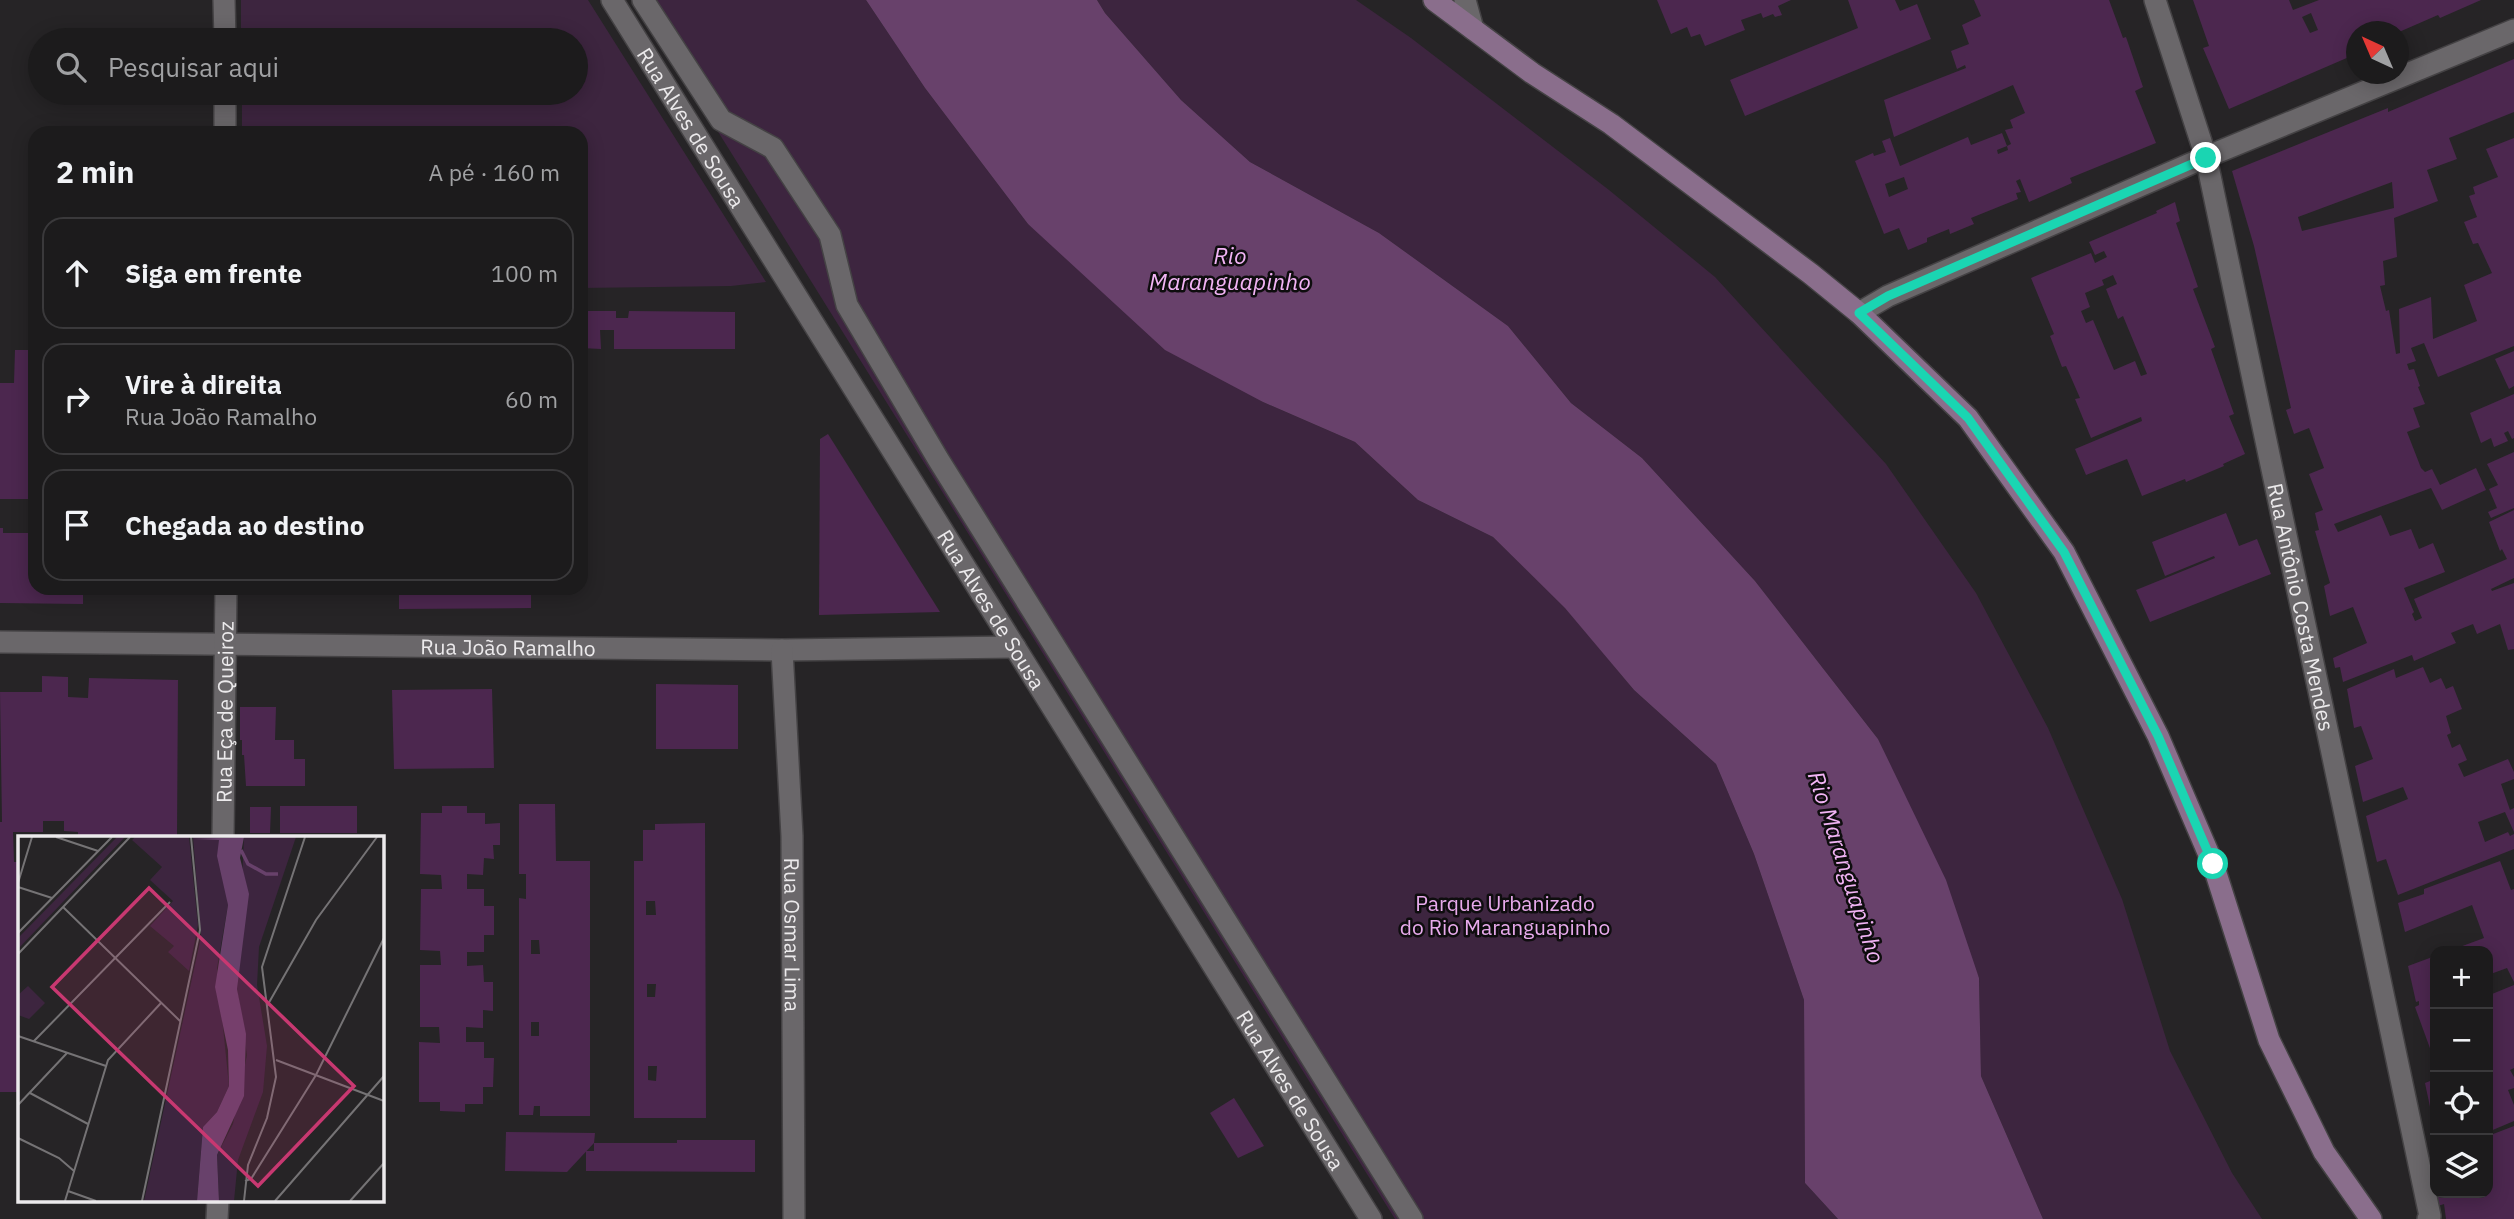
<!DOCTYPE html>
<html lang="pt">
<head>
<meta charset="utf-8">
<style>
	:root { --surface:#1c1b1c; --page:#292829; --text:#f1f3f6; --muted:#a0a1a3; --line:#3a393b }
	body { margin:0; font-family:"IBM Plex Sans",sans-serif; background:var(--page); color:var(--text) }
	.controls { position:absolute; right:21px; bottom:21px; display:grid; overflow:hidden; border-radius:14px; box-shadow:0 4px 18px #0003 }
	.controls button { width:63px; height:63px; display:grid; place-items:center; padding:0; border:0; border-bottom:2px solid var(--line); background:var(--surface); color:var(--text); font:35px sans-serif }
	.compass { position:absolute; left:2346px; top:21px; width:63px; height:63px; border-radius:50%; background:var(--surface); box-shadow:0 4px 18px #0003; rotate:316deg }
	.stop { position:absolute; width:21px; height:21px; margin:-16px; border:5px solid #1ad5b2; border-radius:50%; background:#fff }
	.stop.end { background:#1ad5b2; border-color:#fff; box-shadow:0 2px 7px #0008 }
	.list { margin:0; padding:0; list-style:none }
	h2 { display:flex; justify-content:space-between; align-items:center; height:91px; margin:0; padding:0 28px; font-size:30px }
	h2 small { font-size:23px; font-weight:400; color:var(--muted) }
	.list li { display:grid; grid-template-columns:46px 1fr auto; gap:21px; align-items:center; box-sizing:border-box; height:112px; margin:0 14px 14px; padding:0 14px; border:2px solid var(--line); border-radius:21px }
	.list b { display:block; font-size:26px; white-space:nowrap }
	.list p { margin:0; font-size:23px; white-space:nowrap; color:var(--muted) }
	.list em { font-size:23px; font-style:normal; color:var(--muted) }
	.icon { flex:none; width:38px; height:38px; fill:none; stroke:currentColor; stroke-width:2; stroke-linecap:round; stroke-linejoin:round }
	.map { position:relative; flex:none; width:2514px; height:1219px; overflow:hidden }
	.search { position:absolute; background:var(--surface); box-shadow:0 4px 18px #0003; left:28px; top:28px; width:560px; height:77px; display:flex; align-items:center; gap:18px; box-sizing:border-box; padding:0 24px; border-radius:38px; color:var(--muted); font-size:26px }
	.panel { position:absolute; background:var(--surface); box-shadow:0 4px 18px #0003; left:28px; top:126px; width:560px; height:469px; border-radius:21px }
	.map>svg:first-child { display:block }
	.green { fill:#3d253f }
	.water { fill:#68416b }
	.building { fill:#4c274f; fill-rule:evenodd }
	.lines { fill:none; stroke-linecap:round; stroke-linejoin:round }
	.pedestrian-casing { stroke:#444244; stroke-width:24 }
	.minor-casing { stroke:#444244; stroke-width:24 }
	.secondary-casing { stroke:#444244; stroke-width:24 }
	.pedestrian { stroke:#6a676a; stroke-width:21 }
	.minor { stroke:#6a676a; stroke-width:21 }
	.secondary { stroke:#8a6e8c; stroke-width:21 }
	.route { stroke:#1ad5b2; stroke-width:9 }
	.labels { text-anchor:middle; dominant-baseline:central; stroke-width:5; stroke-linejoin:round; paint-order:stroke }
	.street-label { font-size:21px; fill:#eceaec; stroke:#0e0d0e }
	.park-label { font-size:21px; fill:#e8aaec; stroke:#0e0d0e }
	.water-label { font-size:23px; font-style:italic; fill:#f2b4f5; stroke:#0e0d0e }
	.inset-river { fill:none; stroke:#68416b; stroke-width:3.5 }
	.inset-road { fill:none; stroke:#757375; stroke-width:2 }
	.view { fill:#c83871; fill-opacity:0.15; stroke:#c83871; stroke-width:3.5 }
	.inset-edge { fill:none; stroke:#eceaec; stroke-width:3.5 }
</style>
</head>
<body>
<div class="map">
<svg width="2514" height="1219" viewBox="0 0 2514 1219">
	<rect width="100%" height="100%" fill="#262426"/>
	<!-- green -->
	<g class="green">
		<polygon points="241,0 588,0 766,282 731,286 581,288 581,133 242,133 242,93 576,93 576,40 241,40"/>
		<polygon points="636,0 866,0 925,88 1028,224 1263,402 1355,442 1418,500 1493,537 1565,607 1634,690 1716,764 1754,854 1804,1000 1805,1183 1838,1219 1395,1219"/>
		<polygon points="1097,0 1356,0 1411,38 1609,190 1715,277 1886,464 1976,593 2048,728 2122,899 2170,1051 2232,1173 2262,1219 2043,1219 1981,1076 1979,978 1878,739 1755,581 1642,458 1571,403 1508,326 1379,233 1250,162 1181,100 1105,13"/>
	</g>
	<!-- water -->
	<polygon class="water" points="866,0 1097,0 1105,13 1181,100 1250,162 1379,233 1508,326 1571,403 1642,458 1755,581 1878,739 1946,880 1979,978 1981,1076 2043,1219 1838,1219 1805,1183 1804,1000 1754,854 1716,764 1634,690 1565,608 1493,537 1418,500 1355,442 1263,402 1165,350 1028,224 925,88"/>
	<!-- building -->
	<g class="building">
		<polygon points="1657,0 1791,0 1778,6 1782,15 1775,17 1773,14 1763,18 1761,13 1741,20 1745,30 1705,46 1700,34 1691,37 1687,27 1671,34"/>
		<polygon points="1848,0 1895,0 1900,11 1917,4 1931,39 1745,116 1730,80 1858,28"/>
		<path d="M1974,0H2109L2123,38L2126,37L2143,87L2135,91L2156,143L2070,178L2072,183L2029,202L2020,179L2016,181L2021,192L2016,193L2018,199L1971,218L1974,224L1950,234L1949,229L1927,238V242L1908,250L1899,228L1884,234L1855,161L1873,153L1874,156L1886,152L1882,141L1890,138L1900,166L1968,137L1971,145L2002,133L2007,146L1997,150L1998,154L2008,150L2007,146L2011,144L2005,130L2013,128L2010,120L2025,113L2013,85L1894,137L1884,100L1966,68L1965,65L1957,69L1951,51L1969,44L1962,25L1981,16ZM1904,177L1908,189L1889,197L1885,184Z"/>
		<path d="M2193,0H2289L2293,10L2319,0H2481L2440,18L2438,15L2399,32H2356V54L2229,109L2203,48L2209,46ZM2311,13L2318,30L2310,33L2302,17Z"/>
		<path d="M2514,59V112L2449,138L2457,159L2427,170L2438,201L2394,218L2397,257L2383,261L2385,285L2380,286L2386,311L2389,310L2396,354L2400,353L2399,309L2431,297L2433,339L2477,321L2464,285L2492,273L2478,243L2473,244L2464,222L2477,217L2469,196L2475,194L2473,187L2498,177L2486,149L2514,138V346L2438,377L2424,343L2411,348L2416,361L2407,364L2409,370L2414,369L2420,386L2418,387L2425,404L2413,408L2420,427L2407,432L2421,468L2425,472L2432,469L2440,485L2476,468L2486,490L2442,510L2431,488L2334,524L2338,532L2381,515L2390,536L2411,529L2419,549L2433,543L2445,572L2404,588L2414,612L2412,614L2415,621L2422,618L2414,599L2507,559L2502,549L2500,551L2489,522L2514,510V578L2491,589L2492,591L2514,583V649L2508,650L2500,624L2477,634L2473,624L2451,633L2456,643L2414,661L2412,655L2343,682L2340,667L2335,668L2333,658L2367,643L2353,607L2330,616L2324,586L2330,583L2315,531L2319,530L2315,513L2323,510L2309,474L2324,468L2309,428L2294,434L2286,410L2291,408L2254,246L2232,171L2388,108V112ZM2392,182L2394,208L2302,231L2298,217Z"/>
		<path d="M2175,202L2180,221L2176,223L2198,287L2193,289L2215,347L2211,349L2234,414L2229,416L2245,454L2223,464L2224,466L2186,482L2185,479L2142,496L2127,459L2086,475L2075,449L2142,421L2141,417L2091,438L2075,399L2080,398L2066,366L2062,367L2050,336L2054,334L2031,278L2091,253L2095,263L2107,257L2104,251L2095,255L2089,242L2157,213L2156,211ZM2113,275L2117,284L2106,289L2118,319L2123,316L2147,374L2141,376L2135,361L2114,370L2093,320L2086,323L2081,311L2090,307L2085,293L2104,285L2102,280Z"/>
		<polygon points="581,311 616,311 616,318 628,318 629,311 735,312 735,349 614,349 614,330 600,330 601,349 581,348"/>
		<polygon points="15,350 35,350 35,499 0,499 0,383 14,383"/>
		<polygon points="2514,351 2514,386 2509,389 2495,359"/>
		<polygon points="2514,394 2514,438 2512,439 2508,431 2504,433 2508,441 2494,447 2491,438 2481,443 2470,413"/>
		<polygon points="828,434 935,604 940,612 819,615 820,439"/>
		<polygon points="2514,452 2514,508 2491,518 2488,512 2497,508 2489,489 2498,485 2487,464"/>
		<polygon points="2226,513 2239,546 2257,539 2271,574 2150,622 2136,590 2215,558 2214,556 2165,576 2152,542"/>
		<polygon points="0,528 3,528 3,533 35,533 35,588 83,588 83,604 0,603"/>
		<polygon points="399,588 531,588 531,608 399,609"/>
		<polygon points="2423,667 2430,683 2441,678 2446,689 2453,686 2462,709 2446,716 2451,733 2447,735 2452,748 2460,744 2467,760 2458,764 2464,777 2508,759 2514,772 2514,779 2501,784 2510,810 2514,808 2514,832 2505,812 2478,822 2485,842 2508,832 2510,836 2514,834 2514,849 2398,895 2386,859 2377,862 2366,816 2408,799 2403,787 2363,802 2355,766 2373,759 2361,726 2354,728 2347,689 2394,669 2396,678"/>
		<polygon points="42,676 68,677 68,697 88,698 89,678 178,680 177,837 78,837 78,832 64,831 64,821 43,821 43,832 13,832 14,862 19,862 19,1092 0,1092 0,822 2,822 0,692 42,692"/>
		<polygon points="656,684 738,685 738,749 656,749"/>
		<polygon points="492,689 494,768 394,769 392,690"/>
		<polygon points="240,707 276,707 275,740 294,740 294,759 305,759 305,786 246,786 244,755 242,755 242,740 240,740"/>
		<path d="M519,804H555L556,861H590V1116H540V1106H534L533,1115H519V898L526,899V874H519ZM531,940H539L540,954H531ZM531,1022H539V1036H531Z"/>
		<rect x="280" y="806" width="77" height="27"/>
		<polygon points="442,806 467,806 467,813 485,813 485,824 500,823 500,845 493,845 494,859 484,858 483,875 467,874 467,889 484,889 484,906 494,906 494,935 484,935 484,952 467,952 467,966 483,965 484,982 493,982 493,1011 483,1010 483,1028 466,1027 466,1042 484,1042 484,1058 494,1058 493,1087 483,1087 483,1104 465,1104 465,1112 440,1111 440,1102 419,1102 419,1042 440,1043 439,1027 420,1027 420,965 441,965 440,951 420,950 421,889 442,889 441,875 420,874 421,813 442,813"/>
		<polygon points="250,807 271,807 270,833 250,833"/>
		<path d="M705,823L706,1118H634V861H643V830H655V824ZM646,901H655L656,915H646ZM647,984H656L655,997H647ZM648,1066H657L656,1081L648,1080Z"/>
		<polygon points="2500,861 2511,890 2514,889 2514,982 2507,968 2488,975 2488,951 2449,951 2484,938 2472,905 2405,932 2398,903 2424,894 2424,889"/>
		<polygon points="2435,956 2435,1062 2415,1007 2419,1005 2419,1001 2416,1002 2408,966"/>
		<polygon points="2514,985 2514,1068 2510,1070 2514,1077 2514,1088 2508,1090 2514,1105 2514,1121 2488,1132 2488,986 2492,994"/>
		<polygon points="2435,1079 2435,1126 2434,1126 2425,1083"/>
		<polygon points="1234,1098 1264,1146 1238,1158 1210,1113"/>
		<polygon points="2514,1126 2514,1219 2446,1219 2444,1204 2438,1206 2436,1193 2488,1193 2488,1136"/>
		<polygon points="506,1132 595,1133 594,1143 567,1172 505,1171"/>
		<polygon points="677,1140 755,1140 755,1172 586,1171 586,1151 594,1151 594,1143 677,1143"/>
	</g>
	<g class="lines">
		<!-- pedestrian casing -->
		<g class="pedestrian-casing">
			<polyline id="pedestrian" points="643,0 721,120 773,148 830,235 847,305 938,459 1412,1219"/>
		</g>
		<!-- minor casing -->
		<g class="minor-casing">
			<g id="minor">
				<polyline points="224,0 225,40"/>
				<path id="s1" d="M612,0L1371,1219"/>
				<polyline points="1465,0 1473,29"/>
				<path id="s2" d="M2155,0L2206,157L2430,1216L2428,1219"/>
				<polyline points="225,93 225,133"/>
				<polyline points="1859,313 1888,296 2206,157 2514,30"/>
				<path id="s3" d="M0,642L782,650L1015,647"/>
				<path id="s4" d="M782,650L792,836L794,1219"/>
				<path id="s5" d="M223,838L226,588"/>
				<polyline points="217,1219 218,1200"/>
			</g>
		</g>
		<!-- secondary casing -->
		<g class="secondary-casing">
			<polyline id="secondary" points="1434,0 1532,73 1611,124 1811,274 1859,313 1968,418 2064,552 2158,736 2213,864 2269,1040 2324,1152 2371,1219"/>
		</g>
		<!-- pedestrian -->
		<use href="#pedestrian" class="pedestrian"/>
		<!-- minor -->
		<use href="#minor" class="minor"/>
		<!-- secondary -->
		<use href="#secondary" class="secondary"/>
	</g>
	<g class="lines">
		<!-- route -->
		<polyline class="route" points="2206,158 1888,296 1859,313 1968,418 2064,552 2158,736 2213,864"/>
	</g>
	<g class="labels">
		<!-- street labels -->
		<g class="street-label">
			<text stroke="none"><textPath href="#s1" startOffset="150">Rua Alves de Sousa</textPath></text>
			<text stroke="none"><textPath href="#s2" startOffset="625">Rua Antônio Costa Mendes</textPath></text>
			<text stroke="none"><textPath href="#s1" startOffset="718">Rua Alves de Sousa</textPath></text>
			<text stroke="none"><textPath href="#s3" startOffset="508">Rua João Ramalho</textPath></text>
			<text stroke="none"><textPath href="#s5" startOffset="126">Rua Eça de Queiroz</textPath></text>
			<text stroke="none"><textPath href="#s4" startOffset="285">Rua Osmar Lima</textPath></text>
			<text stroke="none"><textPath href="#s1" startOffset="1284">Rua Alves de Sousa</textPath></text>
		</g>
		<!-- park labels -->
		<g class="park-label">
			<text x="1505" y="903">Parque Urbanizado<tspan x="1505" dy="24">do Rio Maranguapinho</tspan></text>
		</g>
		<!-- water labels -->
		<g class="water-label">
			<text x="1230" y="255">Rio<tspan x="1230" dy="26">Maranguapinho</tspan></text>
			<text transform="translate(1847 867) rotate(72)">Rio Maranguapinho</text>
		</g>
	</g>
	<!-- overview -->
	<g transform="translate(18 836)">
		<rect width="366" height="366" fill="#262426"/>
		<path d="M99,1H107L0,113V102ZM117,1H171L180,89L171,135L150,116L156,110L132,90L155,65L132,44L144,31L114,4ZM175,1H202L210,69L199,132L211,250L199,276L185,291L179,365H126L183,101ZM226,1H278L241,111L239,149L249,210L245,256L220,324L216,365H201L199,319L215,288L229,219L219,153ZM10,150L27,167L11,183L0,179V159Z" fill="#3d253f"/>
		<path d="M226,1L222,22L231,58L219,153L228,198L226,260L199,319L201,365H179L185,291L199,276L211,250L210,214L197,151L210,69L199,20L201,4L175,3Z" fill="#68416b"/>
		<path class="inset-river" d="M223,14L230,28L248,38H260"/>
		<path class="inset-road" d="M38,1L80,15M0,47L14,1M0,51L34,62M45,71L162,185M0,97L94,1M0,118L112,1M249,170L298,84L359,1M0,200L88,230M16,205L152,66M258,224L366,265M12,257L70,288M0,269L49,217M0,302L41,322L56,335M227,345L233,343L298,239L366,102M50,355L78,365M47,365L90,224L143,167M124,365L182,94L173,1M226,365L230,329L249,282L258,241L244,131L287,1M257,365L366,240M332,365L366,327"/>
		<path class="view" d="M131,52L336,250L240,350L34,151Z"/>
		<rect width="366" height="366" class="inset-edge"/>
	</g>
</svg>
<div class="controls">
<button>+</button>
<button>−</button>
<button><svg class="icon" aria-label="locate" viewBox="0 0 24 24"><circle cx="12" cy="12" r="6"/><path d="M12 2v4M12 18v4M2 12h4M18 12h4"/></svg></button>
<button><svg class="icon" aria-label="layers" viewBox="0 0 24 24"><path d="M12 4l9 5-9 5-9-5zM3 14l9 5 9-5"/></svg></button>
</div>
<svg class="compass" viewBox="-18 -18 36 36"><path d="M0-13l5 13h-10z" fill="#e53935"/><path d="M0 13l5-13h-10z" fill="#a0a1a3"/></svg>
<div class="stop" style="left:2213px;top:864px"></div>
<div class="stop end" style="left:2206px;top:158px"></div>
<div class="search"><svg class="icon" aria-label="search" viewBox="0 0 24 24"><circle cx="10" cy="10" r="6"/><path d="M15 15l6 6"/></svg>Pesquisar aqui</div>
<section class="panel">
<h2>2 min<small>A pé · 160 m</small></h2>
<ul class="list">
<li><svg class="icon" aria-label="ahead" viewBox="0 0 24 24"><path d="M12 20V5M6 11l6-6 6 6"/></svg><div><b>Siga em frente</b></div><em>100 m</em></li>
<li><svg class="icon" aria-label="right" viewBox="0 0 24 24"><path d="M7 20v-9h11M14 6l5 5-5 5"/></svg><div><b>Vire à direita</b><p>Rua João Ramalho</p></div><em>60 m</em></li>
<li><svg class="icon" aria-label="arrive" viewBox="0 0 24 24"><path d="M6 21V4h12l-3 4 3 4H6"/></svg><div><b>Chegada ao destino</b></div></li>
</ul>
</section>
</div>
</body>
</html>
